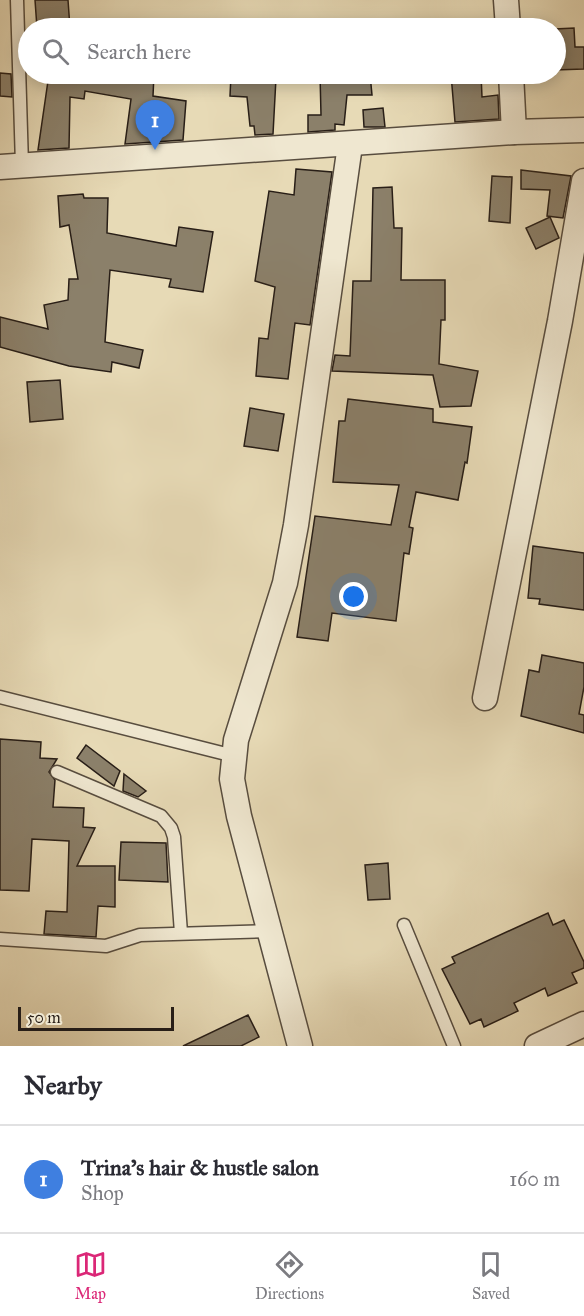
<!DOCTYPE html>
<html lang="en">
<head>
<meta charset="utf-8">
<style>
	:root { --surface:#fff; --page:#f7f7f7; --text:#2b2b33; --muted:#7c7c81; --line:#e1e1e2; --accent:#db2777 }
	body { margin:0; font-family:"IM FELL Great Primer",serif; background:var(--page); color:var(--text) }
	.scale { position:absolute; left:18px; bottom:15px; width:156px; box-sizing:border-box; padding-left:6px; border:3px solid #281e17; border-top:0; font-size:16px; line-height:21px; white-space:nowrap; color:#281e17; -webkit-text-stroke:4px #efe7d0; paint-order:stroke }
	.you { position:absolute; left:354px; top:597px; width:21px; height:21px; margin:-15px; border:4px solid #fff; border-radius:50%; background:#1a73e8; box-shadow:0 0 0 9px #1a73e833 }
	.badge { display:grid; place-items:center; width:39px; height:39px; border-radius:50%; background:var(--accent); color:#fff; font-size:20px; font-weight:700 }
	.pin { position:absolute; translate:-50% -50px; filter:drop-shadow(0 2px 3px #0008) }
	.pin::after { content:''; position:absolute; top:32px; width:21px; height:18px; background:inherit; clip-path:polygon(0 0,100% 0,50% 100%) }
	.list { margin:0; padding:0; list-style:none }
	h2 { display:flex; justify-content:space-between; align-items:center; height:78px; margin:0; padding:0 24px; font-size:26px }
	h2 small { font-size:20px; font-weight:400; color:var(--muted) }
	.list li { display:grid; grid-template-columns:39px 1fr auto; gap:18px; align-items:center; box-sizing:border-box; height:108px; padding:0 24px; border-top:2px solid var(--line) }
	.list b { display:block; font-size:22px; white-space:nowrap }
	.list p { margin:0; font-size:20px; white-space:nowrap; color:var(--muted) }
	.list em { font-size:20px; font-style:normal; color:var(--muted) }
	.icon { flex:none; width:33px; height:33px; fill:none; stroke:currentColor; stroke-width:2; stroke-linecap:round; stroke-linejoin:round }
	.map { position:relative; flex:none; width:584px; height:1046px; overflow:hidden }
	.search { position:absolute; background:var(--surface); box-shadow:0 3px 15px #0003; left:18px; right:18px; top:18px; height:66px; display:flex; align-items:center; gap:15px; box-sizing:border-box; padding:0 21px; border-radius:33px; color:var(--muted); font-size:22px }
	.sheet { height:186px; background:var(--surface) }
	nav { display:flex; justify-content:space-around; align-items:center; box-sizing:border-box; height:84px; border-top:2px solid var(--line); background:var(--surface); font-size:16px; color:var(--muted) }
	nav a { display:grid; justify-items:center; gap:3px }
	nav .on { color:var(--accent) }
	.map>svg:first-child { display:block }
	.building { fill:#8b806a; stroke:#281e17; stroke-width:1.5 }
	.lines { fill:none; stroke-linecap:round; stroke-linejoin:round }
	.service-casing { stroke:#584d3f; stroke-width:15 }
	.minor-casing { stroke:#584d3f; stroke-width:27 }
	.service { stroke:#efe7d0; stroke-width:12 }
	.minor { stroke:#efe7d0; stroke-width:24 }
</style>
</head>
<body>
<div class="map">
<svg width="584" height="1046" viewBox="0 0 584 1046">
	<rect width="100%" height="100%" fill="#e7dab6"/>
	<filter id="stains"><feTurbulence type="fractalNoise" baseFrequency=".00333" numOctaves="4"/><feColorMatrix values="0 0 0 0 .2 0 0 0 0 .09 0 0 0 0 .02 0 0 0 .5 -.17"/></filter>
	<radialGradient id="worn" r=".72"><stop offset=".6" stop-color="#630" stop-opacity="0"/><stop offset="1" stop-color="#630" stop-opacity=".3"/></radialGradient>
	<!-- building -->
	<g class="building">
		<polygon points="35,0 68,0 70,28 37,28"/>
		<polygon points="574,28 575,47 584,47 584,69 555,70 555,29"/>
		<polygon points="0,73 11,74 12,97 0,96"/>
		<polygon points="49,74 154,74 153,96 186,101 183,140 125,144 131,99 85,91 84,99 70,97 69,148 38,150"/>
		<polygon points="320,74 370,74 372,95 347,95 344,125 335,124 335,130 308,132 308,115 321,115"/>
		<polygon points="451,74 481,74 482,97 498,95 499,119 455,122"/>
		<polygon points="231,75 276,78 273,134 255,135 254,126 250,126 247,97 230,96"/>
		<polygon points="383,108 385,127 364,127 363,110"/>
		<polygon points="296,169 332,172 310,325 295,323 288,379 256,376 259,338 268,339 275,287 255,281 269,191 294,195"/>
		<polygon points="521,170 571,176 563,218 547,216 550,190 521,189"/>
		<polygon points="492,176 512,177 510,223 489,221"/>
		<polygon points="392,187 394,228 402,228 401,280 445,280 445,320 441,320 439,364 478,371 471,406 440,407 433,375 332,371 335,355 350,356 353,281 371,281 373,188"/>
		<polygon points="83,194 84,198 108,198 107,233 176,246 179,227 213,232 203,292 169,287 171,279 110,270 105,342 143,350 139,368 112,362 111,372 69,366 0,347 0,317 48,329 44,305 68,300 69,279 78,279 69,225 60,227 58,196"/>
		<polygon points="550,217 559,238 536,249 526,228"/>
		<polygon points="60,380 63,419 30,422 27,382"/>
		<polygon points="348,399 433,409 433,422 472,427 467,463 465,462 458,500 416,492 409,527 413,528 409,554 404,553 396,621 332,613 328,641 297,637 315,516 391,525 399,485 333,482 339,421 345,421"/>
		<polygon points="250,408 284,414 278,451 244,446"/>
		<polygon points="533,546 584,553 584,610 539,604 540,599 528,598"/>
		<polygon points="542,655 584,663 584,687 579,714 584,715 584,733 521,716 529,670 539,672"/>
		<polygon points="0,739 41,742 40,758 57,759 49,772 55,780 53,807 84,808 83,827 95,828 77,866 115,866 115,907 98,906 96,937 44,934 46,911 67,912 69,841 32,839 29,891 0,890"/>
		<polygon points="86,745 120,771 114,786 77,758"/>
		<polygon points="124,774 146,791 138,797 123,791"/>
		<polygon points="121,842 166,843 168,882 119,880"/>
		<polygon points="388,863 390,899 368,900 365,865"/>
		<polygon points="548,913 553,925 564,920 584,962 584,968 572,973 577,983 548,996 545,988 514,1003 518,1011 484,1027 481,1019 470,1024 442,969 455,963 452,957"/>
		<polygon points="248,1015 259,1037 241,1046 183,1046"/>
	</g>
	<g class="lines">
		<!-- service casing -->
		<g class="service-casing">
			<g id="service">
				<polyline points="17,0 22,165"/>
				<polyline points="0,697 234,756"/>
				<polyline points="57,772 161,816 171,828 174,837 181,933"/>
				<polyline points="404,925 454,1046"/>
				<polyline points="0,939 106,946 140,935 269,931"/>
			</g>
		</g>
		<!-- minor casing -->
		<g class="minor-casing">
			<g id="minor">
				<polyline points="506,0 508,28"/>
				<polyline points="511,74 514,132"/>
				<polyline points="0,167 514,132 584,130"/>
				<polyline points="485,698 560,321 584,181"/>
				<polyline points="300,1046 239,816 232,779 236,740 285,583 296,525 350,145"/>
				<polyline points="537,1046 584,1024"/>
			</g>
		</g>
		<!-- service -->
		<use href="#service" class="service"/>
		<!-- minor -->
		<use href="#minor" class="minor"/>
	</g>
	<rect width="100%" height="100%" filter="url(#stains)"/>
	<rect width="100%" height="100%" fill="url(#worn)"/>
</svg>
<div class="scale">50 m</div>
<div class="you"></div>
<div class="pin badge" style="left:155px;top:150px;background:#3f7fe0">1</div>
<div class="search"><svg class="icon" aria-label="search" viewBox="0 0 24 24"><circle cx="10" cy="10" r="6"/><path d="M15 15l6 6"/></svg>Search here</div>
</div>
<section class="sheet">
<h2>Nearby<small></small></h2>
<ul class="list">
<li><span class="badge" style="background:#3f7fe0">1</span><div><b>Trina's hair &amp; hustle salon</b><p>Shop</p></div><em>160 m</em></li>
</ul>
</section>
<nav>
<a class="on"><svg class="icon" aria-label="map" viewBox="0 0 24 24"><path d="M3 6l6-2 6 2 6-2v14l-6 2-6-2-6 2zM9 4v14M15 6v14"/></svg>Map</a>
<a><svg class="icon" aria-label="directions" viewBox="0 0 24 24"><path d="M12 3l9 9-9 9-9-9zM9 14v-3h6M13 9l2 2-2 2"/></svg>Directions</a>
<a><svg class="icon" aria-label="saved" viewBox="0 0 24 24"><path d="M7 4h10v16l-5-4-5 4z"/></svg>Saved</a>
</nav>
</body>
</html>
